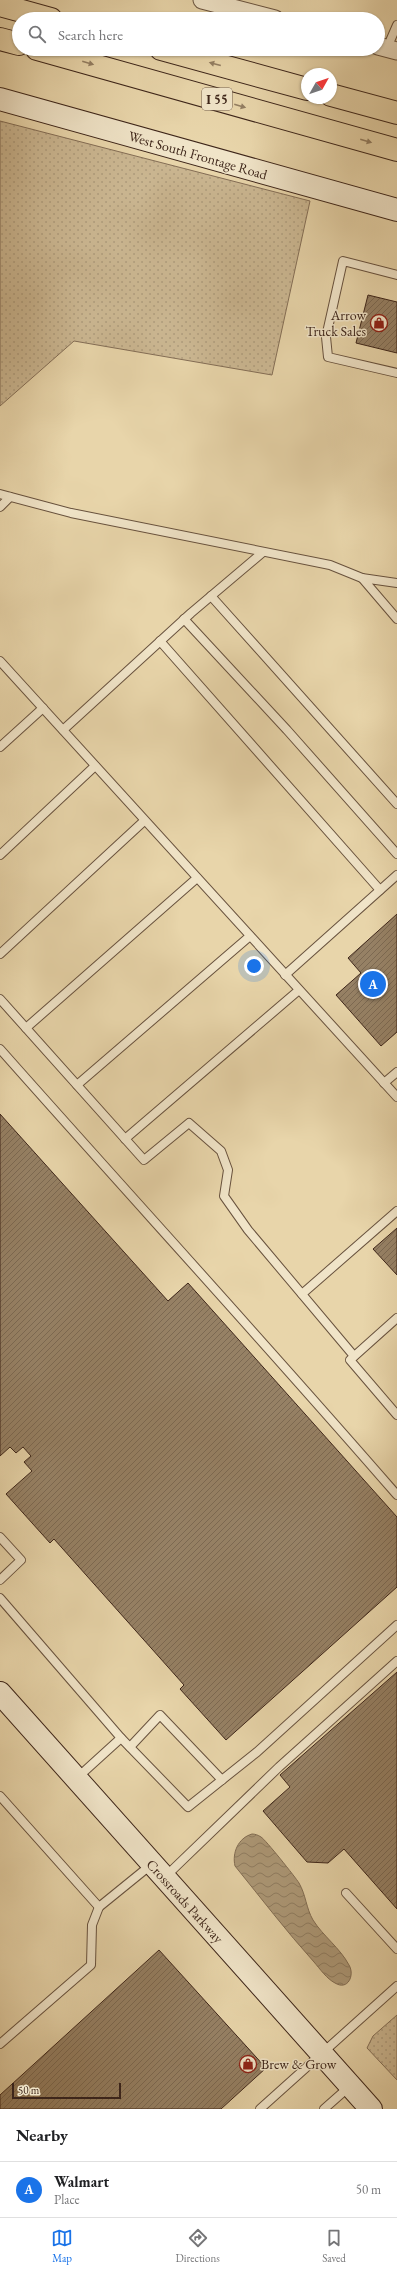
<!DOCTYPE html>
<html lang="en">
<head>
<meta charset="utf-8">
<style>
	:root { --surface:#fff; --page:#f6f6f6; --text:#202124; --muted:#757577; --line:#e0e0e0; --accent:#1a73e8 }
	body { margin:0; font-family:"EB Garamond",serif; background:var(--page); color:var(--text) }
	.compass { position:absolute; left:301px; top:68px; width:36px; height:36px; border-radius:50%; background:var(--surface); box-shadow:0 1px 3px #0004; rotate:50deg }
	.scale { position:absolute; left:12px; bottom:10px; width:109px; box-sizing:border-box; padding-left:4px; border:2px solid #3e261a; border-top:0; font-size:11px; line-height:14px; white-space:nowrap; color:#3e261a; -webkit-text-stroke:3px #f0e4c8; paint-order:stroke }
	.you { position:absolute; left:254px; top:966px; width:14px; height:14px; margin:-10px; border:3px solid #fff; border-radius:50%; background:#1a73e8; box-shadow:0 0 0 6px #1a73e833 }
	.badge { display:grid; place-items:center; width:26px; height:26px; border-radius:50%; background:var(--accent); color:#fff; font-size:13px; font-weight:700 }
	.pin { position:absolute; translate:-50% -50%; border:2px solid #fff; box-shadow:0 1px 4px #0006 }
	.list { margin:0; padding:0; list-style:none }
	h2 { display:flex; justify-content:space-between; align-items:center; height:52px; margin:0; padding:0 16px; font-size:17px }
	h2 small { font-size:13px; font-weight:400; color:var(--muted) }
	.list li { display:grid; grid-template-columns:26px 1fr auto; gap:12px; align-items:center; box-sizing:border-box; height:56px; padding:0 16px; border-top:1px solid var(--line) }
	.list b { display:block; font-size:15px; white-space:nowrap }
	.list p { margin:0; font-size:13px; white-space:nowrap; color:var(--muted) }
	.list em { font-size:13px; font-style:normal; color:var(--muted) }
	.icon { flex:none; width:22px; height:22px; fill:none; stroke:currentColor; stroke-width:2; stroke-linecap:round; stroke-linejoin:round }
	.map { position:relative; flex:none; width:397px; height:2109px; overflow:hidden }
	.search { position:absolute; background:var(--surface); box-shadow:0 1px 3px #0004; left:12px; right:12px; top:12px; height:44px; display:flex; align-items:center; gap:10px; box-sizing:border-box; padding:0 14px; border-radius:22px; color:var(--muted); font-size:15px }
	.sheet { height:108px; background:var(--surface) }
	nav { display:flex; justify-content:space-around; align-items:center; box-sizing:border-box; height:56px; border-top:1px solid var(--line); background:var(--surface); font-size:11px; color:var(--muted) }
	nav a { display:grid; justify-items:center; gap:2px }
	nav .on { color:var(--accent) }
	.map>svg:first-child { display:block }
	.grass { fill:url(#grass-dots); stroke:#846e56 }
	.water { fill:url(#water-waves); stroke:#816c53 }
	.building { fill:url(#building-hatch); stroke:#3e261a }
	.lines { fill:none; stroke-linecap:round; stroke-linejoin:round }
	.lane-casing { stroke:#68523e; stroke-width:10 }
	.street-casing { stroke:#68523e; stroke-width:19 }
	.secondary-casing { stroke:#3e261a; stroke-width:24 }
	.highway-casing { stroke:#3e261a; stroke-width:24 }
	.lane { stroke:#f0e4c8; stroke-width:8 }
	.street { stroke:#f0e4c8; stroke-width:17 }
	.secondary { stroke:#f0e4c8; stroke-width:22 }
	.highway { stroke:#e8d5aa; stroke-width:22 }
	.oneway { fill:#937e62 }
	.labels { text-anchor:middle; dominant-baseline:central; stroke-width:3; stroke-linejoin:round; paint-order:stroke }
	.shield { fill:#f0e4c8; stroke:#735f4e; stroke-width:1 }
	.shield-label { font-size:13px; font-weight:bold; fill:#3e261a }
	.street-label { font-size:14px; fill:#3e261a; stroke:#f0e4c8 }
	.poi-label { font-size:14px; fill:#3e261a; stroke:#f0e4c8; text-anchor:end }
</style>
</head>
<body>
<div class="map">
<svg width="397" height="2109" viewBox="0 0 397 2109">
	<defs>
		<pattern id="grass-dots" width="8" height="8" patternUnits="userSpaceOnUse"><rect width="8" height="8" fill="#cbb792"/><path d="M2 2h.1M6 6h.1" fill="none" stroke="#af9d7d" stroke-width="1.8" stroke-linecap="round"/></pattern>
		<pattern id="water-waves" width="16" height="10" patternUnits="userSpaceOnUse"><rect width="16" height="10" fill="#ae9a79"/><path d="M0 5q4-4 8 0t8 0" fill="none" stroke="#8f7d62"/></pattern>
		<pattern id="building-hatch" width="6" height="6" patternUnits="userSpaceOnUse"><rect width="6" height="6" fill="#968165"/><path d="M-1 1l2-2M0 6l6-6M5 7l2-2" fill="none" stroke="#7c6952"/></pattern>
	</defs>
	<rect width="100%" height="100%" fill="#e8d5aa"/>
	<filter id="stains"><feTurbulence type="fractalNoise" baseFrequency=".005" numOctaves="4"/><feColorMatrix values="0 0 0 0 .2 0 0 0 0 .09 0 0 0 0 .02 0 0 0 .5 -.17"/></filter>
	<radialGradient id="worn" r=".72"><stop offset=".6" stop-color="#630" stop-opacity="0"/><stop offset="1" stop-color="#630" stop-opacity=".3"/></radialGradient>
	<!-- grass -->
	<g class="grass">
		<polygon points="0,121 310,201 272,375 74,341 0,406"/>
		<polygon points="397,2015 397,2080 367,2048 373,2036"/>
	</g>
	<!-- water -->
	<path class="water" d="M252,1834C255,1834 258,1835 261,1837C265,1839 296,1878 299,1883C306,1895 306,1908 313,1920C323,1936 340,1948 349,1965C355,1975 348,1991 335,1983C327,1979 320,1969 314,1962C286,1931 261,1898 235,1866C232,1853 238,1838 252,1834Z"/>
	<!-- building -->
	<g class="building">
		<polygon points="368,295 397,302 397,353 356,343"/>
		<polygon points="397,914 397,1032 381,1046 336,995 361,973 348,958"/>
		<polygon points="0,1114 168,1301 188,1283 397,1517 397,1587 226,1740 180,1689 184,1685 54,1539 50,1543 6,1494 32,1471 24,1462 31,1456 23,1447 16,1453 10,1447 0,1456"/>
		<polygon points="397,1228 397,1275 373,1249"/>
		<polygon points="397,1672 397,1909 344,1849 328,1863 307,1862 263,1811 290,1787 280,1775"/>
		<polygon points="159,1950 266,2068 221,2109 0,2109 0,2095"/>
	</g>
	<g class="lines">
		<!-- lane casing -->
		<g class="lane-casing">
			<g id="lane">
				<polyline points="387,48 397,25"/>
				<polyline points="397,275 343,261 326,337 328,357 397,373"/>
				<polyline points="0,494 71,513 330,565 362,578"/>
				<polyline points="0,507 10,497"/>
				<polyline points="397,583 362,578 397,619"/>
				<polyline points="211,596 397,804"/>
				<polyline points="184,619 287,730 397,854"/>
				<polyline points="160,641 380,890"/>
				<polyline points="0,661 397,1097"/>
				<polyline points="63,730 191,613 262,553"/>
				<polyline points="0,747 43,708"/>
				<polyline points="0,855 95,766"/>
				<polyline points="0,954 144,821"/>
				<polyline points="285,975 397,875"/>
				<polyline points="0,999 144,1160 189,1123 221,1151 228,1170 224,1196 248,1230 354,1356"/>
				<polyline points="26,1028 197,878"/>
				<path d="M0,1049C132,1198 267,1345 397,1495"/>
				<polyline points="384,1083 397,1072"/>
				<polyline points="77,1085 250,936"/>
				<polyline points="125,1139 299,990"/>
				<polyline points="302,1294 397,1211"/>
				<polyline points="397,1318 350,1360 397,1415"/>
				<polyline points="0,1537 21,1560 0,1580"/>
				<polyline points="0,1598 121,1738"/>
				<polyline points="130,1747 160,1715 222,1780"/>
				<polyline points="77,1778 121,1738 188,1807 257,1752 397,1625"/>
				<polyline points="0,1796 99,1907 152,1864"/>
				<polyline points="165,1877 279,1767 397,1661"/>
				<polyline points="346,1893 397,1949"/>
				<polyline points="0,2044 91,1965 92,1925 99,1907"/>
				<polyline points="260,2109 397,1986"/>
				<polyline points="324,2109 350,2086"/>
			</g>
		</g>
		<!-- street casing -->
		<g class="street-casing">
			<g id="street">
				<polyline points="202,0 275,19"/>
				<polyline points="378,46 397,51"/>
			</g>
		</g>
		<!-- secondary casing -->
		<g class="secondary-casing">
			<g id="secondary">
				<polyline points="0,99 397,210"/>
				<polyline points="0,1693 371,2109"/>
			</g>
		</g>
		<!-- highway casing -->
		<g class="highway-casing">
			<g id="highway">
				<polyline points="0,5 51,19"/>
				<polyline points="0,39 19,44"/>
				<polyline points="37,49 397,150"/>
				<polyline points="161,49 307,89"/>
				<polyline points="331,95 397,113"/>
			</g>
		</g>
		<!-- lane -->
		<use href="#lane" class="lane"/>
		<!-- street -->
		<use href="#street" class="street"/>
		<!-- secondary -->
		<use href="#secondary" class="secondary"/>
		<!-- highway -->
		<use href="#highway" class="highway"/>
	</g>
	<!-- one-way arrows -->
	<defs><path id="oneway-solid" d="M-6-.8H1V-3.2L6.5 0L1 3.2V.8H-6Z"/></defs>
	<g class="oneway">
		<use href="#oneway-solid" transform="translate(88 63) rotate(16)"/>
		<use href="#oneway-solid" transform="translate(215 64) rotate(-165)"/>
		<use href="#oneway-solid" transform="translate(240 106) rotate(16)"/>
		<use href="#oneway-solid" transform="translate(366 141) rotate(16)"/>
	</g>
	<!-- icons -->
	<defs>
		<g id="shop-ring" transform="scale(0.9)"><circle r="9.5" fill="#f0e4c8" stroke="#8f2418" stroke-width="1.5"/><path d="M-5-2.5h2.3a2.7 3.5 0 0 1 5.4 0H5L5.5 6h-11ZM-1.5-2.5h3a1.5 2.3 0 0 0-3 0Z" fill="#8f2418"/></g>
	</defs>
	<g fill-rule="evenodd">
		<use href="#shop-ring" x="379" y="323"/>
		<use href="#shop-ring" x="248" y="2064"/>
	</g>
	<g class="labels">
		<!-- shield labels -->
		<rect class="shield" x="202" y="88" width="30" height="22" rx="3"/>
		<g class="shield-label">
			<text x="217" y="99">I 55</text>
		</g>
		<!-- street labels -->
		<g class="street-label">
			<text transform="translate(198 155) rotate(16)">West South Frontage Road</text>
			<text transform="translate(185 1901) rotate(48)">Crossroads Parkway</text>
		</g>
		<!-- poi labels -->
		<g class="poi-label">
			<text x="366" y="315">Arrow<tspan x="366" dy="16">Truck Sales</tspan></text>
			<text x="261" y="2064" text-anchor="start">Brew &amp; Grow</text>
		</g>
	</g>
	<rect width="100%" height="100%" filter="url(#stains)"/>
	<rect width="100%" height="100%" fill="url(#worn)"/>
</svg>
<svg class="compass" viewBox="-18 -18 36 36"><path d="M0-13l5 13h-10z" fill="#e53935"/><path d="M0 13l5-13h-10z" fill="#757577"/></svg>
<div class="scale">50 m</div>
<div class="you"></div>
<div class="pin badge" style="left:373px;top:984px">A</div>
<div class="search"><svg class="icon" aria-label="search" viewBox="0 0 24 24"><circle cx="10" cy="10" r="6"/><path d="M15 15l6 6"/></svg>Search here</div>
</div>
<section class="sheet">
<h2>Nearby<small></small></h2>
<ul class="list">
<li><span class="badge">A</span><div><b>Walmart</b><p>Place</p></div><em>50 m</em></li>
</ul>
</section>
<nav>
<a class="on"><svg class="icon" aria-label="map" viewBox="0 0 24 24"><path d="M3 6l6-2 6 2 6-2v14l-6 2-6-2-6 2zM9 4v14M15 6v14"/></svg>Map</a>
<a><svg class="icon" aria-label="directions" viewBox="0 0 24 24"><path d="M12 3l9 9-9 9-9-9zM9 14v-3h6M13 9l2 2-2 2"/></svg>Directions</a>
<a><svg class="icon" aria-label="saved" viewBox="0 0 24 24"><path d="M7 4h10v16l-5-4-5 4z"/></svg>Saved</a>
</nav>
</body>
</html>
